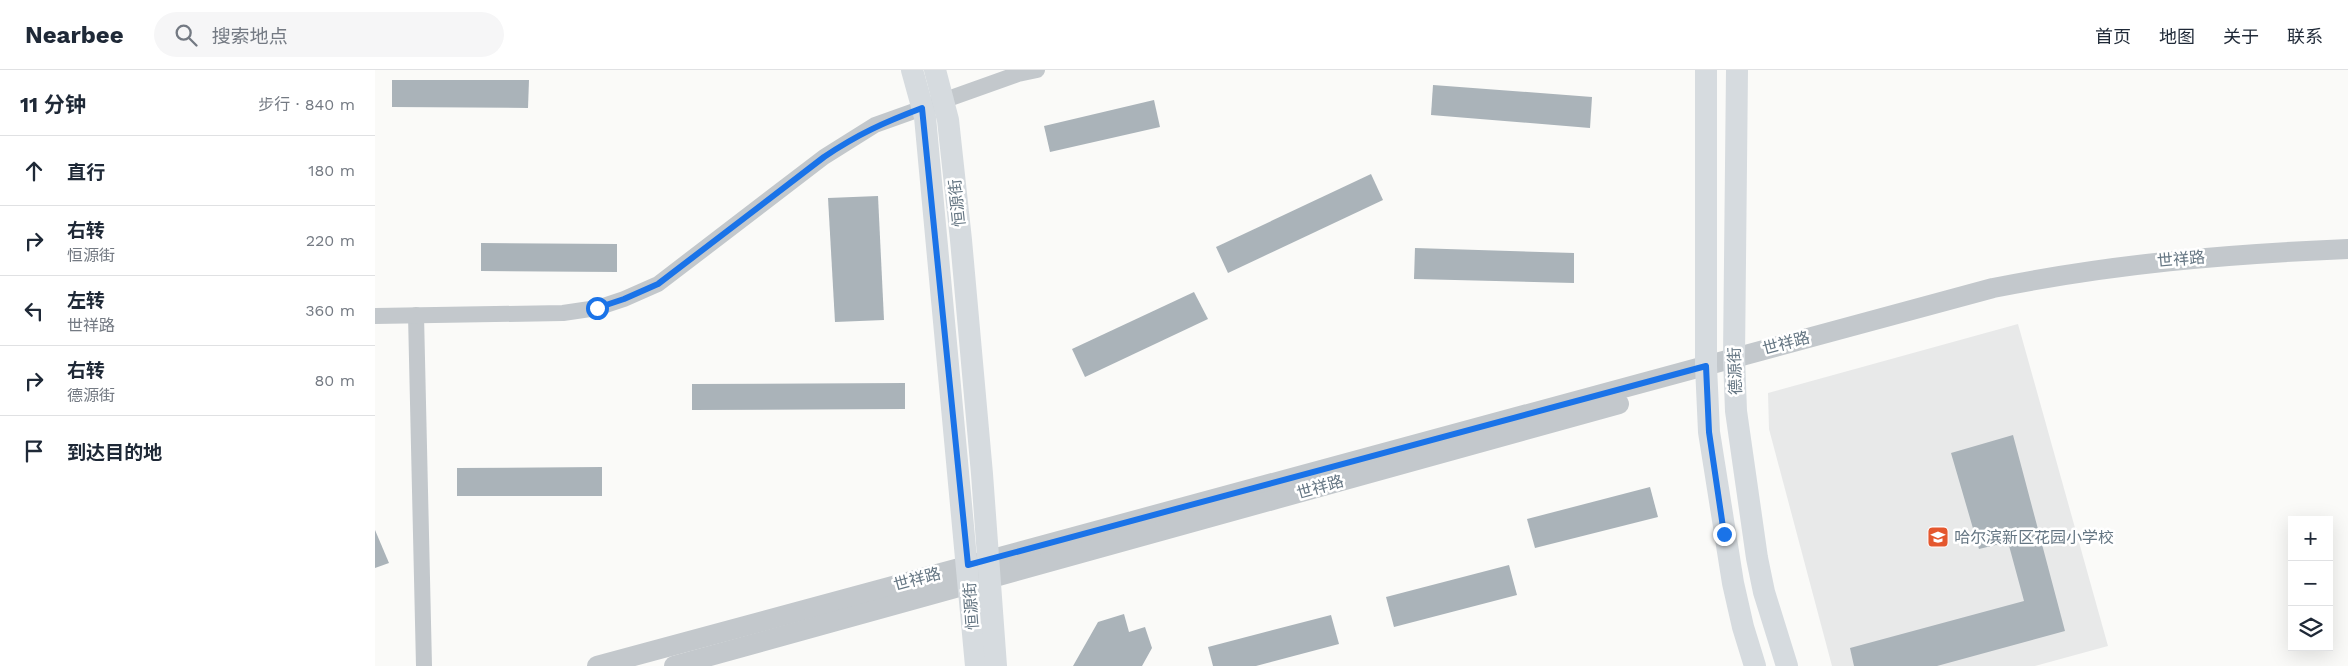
<!DOCTYPE html>
<html lang="zh">
<head>
<meta charset="utf-8">
<style>
	:root { --surface:#fff; --page:#f6f6f7; --text:#1f2937; --muted:#747a83; --line:#e0e1e3 }
	body { margin:0; font-family:"Work Sans","Noto Sans SC",sans-serif; background:var(--page); color:var(--text) }
	.controls { position:absolute; right:15px; bottom:15px; display:grid; overflow:hidden; border-radius:0px; box-shadow:0 5px 20px #0002 }
	.controls button { width:45px; height:45px; display:grid; place-items:center; padding:0; border:0; border-bottom:1px solid var(--line); background:var(--surface); color:var(--text); font:25px sans-serif }
	.stop { position:absolute; width:15px; height:15px; margin:-11px; border:4px solid #1a73e8; border-radius:50%; background:#fff }
	.stop.end { background:#1a73e8; border-color:#fff; box-shadow:0 1px 5px #0008 }
	.list { margin:0; padding:0; list-style:none }
	h2 { display:flex; justify-content:space-between; align-items:center; height:65px; margin:0; padding:0 20px; font-size:21px }
	h2 small { font-size:16px; font-weight:400; color:var(--muted) }
	.list li { display:grid; grid-template-columns:32px 1fr auto; gap:15px; align-items:center; box-sizing:border-box; height:70px; padding:0 20px; border-top:1px solid var(--line) }
	.list b { display:block; font-size:19px; white-space:nowrap }
	.list p { margin:0; font-size:16px; white-space:nowrap; color:var(--muted) }
	.list em { font-size:16px; font-style:normal; color:var(--muted) }
	.icon { flex:none; width:28px; height:28px; fill:none; stroke:currentColor; stroke-width:2; stroke-linecap:round; stroke-linejoin:round }
	.map { position:relative; flex:none; width:1973px; height:596px; overflow:hidden }
	header { display:flex; align-items:center; gap:30px; box-sizing:border-box; height:70px; padding:0 25px; background:var(--surface); border-bottom:1px solid var(--line) }
	header strong { font-size:24px }
	nav { display:flex; gap:28px; margin-inline-start:auto; font-size:18px }
	.search { width:350px; height:45px; background:var(--page); display:flex; align-items:center; gap:12px; box-sizing:border-box; padding:0 18px; border-radius:28px; color:var(--muted); font-size:19px }
	main { display:flex }
	aside { flex:1; background:var(--surface) }
	.map>svg:first-child { display:block }
	.built { fill:#e8e9e9 }
	.building { fill:#aab3b9 }
	.lines { fill:none; stroke-linecap:round; stroke-linejoin:round }
	.minor { stroke:#c3c8cc; stroke-width:16 }
	.tertiary { stroke:#c3c8cc; stroke-width:20 }
	.secondary { stroke:#d6dbdf; stroke-width:22 }
	.route { stroke:#1a73e8; stroke-width:6 }
	.labels { text-anchor:middle; dominant-baseline:central; stroke-width:5; stroke-linejoin:round; paint-order:stroke }
	.street-label { font-size:16px; fill:#657683; stroke:#fff }
	.poi-label { font-size:16px; fill:#657683; stroke:#fff; text-anchor:start }
</style>
</head>
<body>
<header>
<strong>Nearbee</strong>
<div class="search"><svg class="icon" aria-label="search" viewBox="0 0 24 24"><circle cx="10" cy="10" r="6"/><path d="M15 15l6 6"/></svg>搜索地点</div>
<nav><a>首页</a><a>地图</a><a>关于</a><a>联系</a></nav>
</header>
<main>
<aside>
<h2>11 分钟<small>步行 · 840 m</small></h2>
<ul class="list">
<li><svg class="icon" aria-label="ahead" viewBox="0 0 24 24"><path d="M12 20V5M6 11l6-6 6 6"/></svg><div><b>直行</b></div><em>180 m</em></li>
<li><svg class="icon" aria-label="right" viewBox="0 0 24 24"><path d="M7 20v-9h11M14 6l5 5-5 5"/></svg><div><b>右转</b><p>恒源街</p></div><em>220 m</em></li>
<li><svg class="icon" aria-label="left" viewBox="0 0 24 24"><path d="M17 20v-9H6M10 6l-5 5 5 5"/></svg><div><b>左转</b><p>世祥路</p></div><em>360 m</em></li>
<li><svg class="icon" aria-label="right" viewBox="0 0 24 24"><path d="M7 20v-9h11M14 6l5 5-5 5"/></svg><div><b>右转</b><p>德源街</p></div><em>80 m</em></li>
<li><svg class="icon" aria-label="arrive" viewBox="0 0 24 24"><path d="M6 21V4h12l-3 4 3 4H6"/></svg><div><b>到达目的地</b></div></li>
</ul>
</aside>
<div class="map">
<svg width="1973" height="596" viewBox="0 0 1973 596">
	<rect width="100%" height="100%" fill="#fafaf8"/>
	<!-- built -->
	<polygon class="built" points="1643,254 1733,576 1660,596 1457,596 1394,359 1393,323"/>
	<!-- building -->
	<g class="building">
		<polygon points="17,10 154,10 153,38 17,37"/>
		<polygon points="1058,15 1217,27 1215,58 1056,45"/>
		<polygon points="779,30 785,57 675,82 669,56"/>
		<polygon points="996,104 1008,130 853,203 841,177"/>
		<polygon points="503,126 509,250 460,252 453,128"/>
		<polygon points="106,173 242,174 242,202 106,201"/>
		<polygon points="1040,178 1199,183 1199,213 1039,209"/>
		<polygon points="819,222 833,249 710,307 697,279"/>
		<polygon points="530,313 530,339 317,340 317,314"/>
		<polygon points="1638,365 1690,561 1562,596 1479,596 1475,578 1649,531 1633,472 1604,479 1576,383"/>
		<polygon points="227,397 227,426 82,426 82,398"/>
		<polygon points="1275,417 1283,447 1160,478 1152,449"/>
		<polygon points="0,460 14,493 0,498"/>
		<polygon points="1134,495 1142,525 1019,557 1011,527"/>
		<polygon points="749,544 754,562 770,557 777,578 767,596 698,596 723,552"/>
		<polygon points="956,545 964,574 881,596 838,596 833,577"/>
	</g>
	<g class="lines">
		<!-- minor -->
		<g class="minor">
			<polyline points="41,245 49,596"/>
			<polyline points="0,246 188,243 222,238 249,229 283,214 449,87 500,55 643,4 662,0"/>
		</g>
		<!-- tertiary -->
		<g class="tertiary">
			<path d="M222,596L1618,218C1738,194 1850,184 1973,179"/>
			<polyline points="299,596 1244,334"/>
		</g>
		<!-- secondary -->
		<g class="secondary">
			<polyline points="537,0 550,47 601,596"/>
			<polyline points="560,0 573,50 586,170 607,404 621,596"/>
			<polyline points="1331,0 1331,296 1334,362 1358,513 1368,557 1380,596"/>
			<polyline points="1362,0 1359,287 1361,341 1382,488 1389,522 1412,596"/>
		</g>
	</g>
	<g class="lines">
		<!-- route -->
		<path class="route" d="M222,238L249,229L283,214L449,87C483,64 510,52 547,38L593,495L1331,296L1334,362L1349,464"/>
	</g>
	<!-- icons -->
	<defs>
		<g id="school-square" transform="scale(1.125)"><rect x="-9" y="-9" width="18" height="18" rx="4" fill="#e4572e" stroke="#fff"/><path d="M0-5L7-2L0 1L-7-2ZM-4 1L0 2.5L4 1V4Q0 6-4 4Z" fill="#fff"/></g>
	</defs>
	<g fill-rule="evenodd">
		<use href="#school-square" x="1563" y="467"/>
	</g>
	<g class="labels">
		<!-- street labels -->
		<g class="street-label">
			<text transform="translate(582 133) rotate(-96)">恒源街</text>
			<text transform="translate(1806 189) rotate(-5)">世祥路</text>
			<text transform="translate(1411 273) rotate(-15)">世祥路</text>
			<text transform="translate(1360 301) rotate(-92)">德源街</text>
			<text transform="translate(945 417) rotate(-16)">世祥路</text>
			<text transform="translate(542 509) rotate(-15)">世祥路</text>
			<text transform="translate(596 536) rotate(-94)">恒源街</text>
		</g>
		<!-- poi labels -->
		<g class="poi-label">
			<text x="1579" y="467">哈尔滨新区花园小学校</text>
		</g>
	</g>
</svg>
<div class="controls">
<button>+</button>
<button>−</button>
<button><svg class="icon" aria-label="layers" viewBox="0 0 24 24"><path d="M12 4l9 5-9 5-9-5zM3 14l9 5 9-5"/></svg></button>
</div>
<div class="stop" style="left:222px;top:238px"></div>
<div class="stop end" style="left:1349px;top:464px"></div>
</div>
</main>
</body>
</html>
